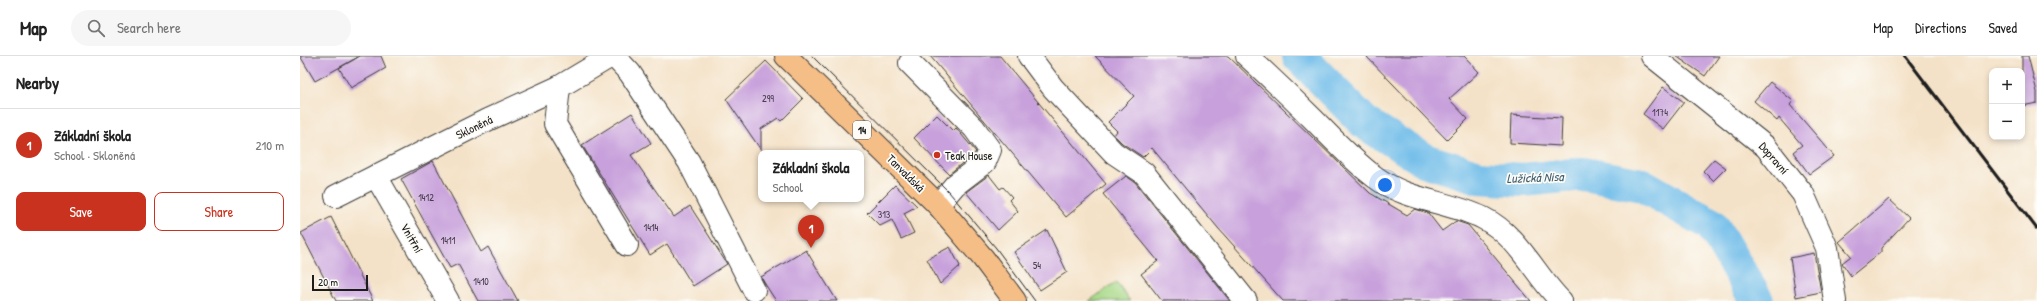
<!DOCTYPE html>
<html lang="en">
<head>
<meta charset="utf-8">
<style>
	:root { --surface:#fff; --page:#f6f6f6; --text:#222; --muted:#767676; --line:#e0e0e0; --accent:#c8321e }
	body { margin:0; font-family:"Patrick Hand",sans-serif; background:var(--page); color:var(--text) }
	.controls { position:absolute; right:12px; top:12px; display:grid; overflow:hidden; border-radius:8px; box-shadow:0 2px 6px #0003 }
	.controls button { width:36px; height:36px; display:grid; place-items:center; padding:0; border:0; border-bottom:1px solid var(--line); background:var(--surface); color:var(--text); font:20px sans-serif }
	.scale { position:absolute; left:12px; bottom:10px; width:56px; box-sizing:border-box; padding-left:4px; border:2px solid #1c1c1c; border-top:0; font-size:11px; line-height:14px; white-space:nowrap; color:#1c1c1c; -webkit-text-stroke:3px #fdfcf7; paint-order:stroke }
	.you { position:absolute; left:1085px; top:129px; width:14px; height:14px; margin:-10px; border:3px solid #fff; border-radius:50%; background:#1a73e8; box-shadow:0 0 0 6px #1a73e833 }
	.badge { display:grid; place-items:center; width:26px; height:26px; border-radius:50%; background:var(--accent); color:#fff; font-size:13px; font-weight:700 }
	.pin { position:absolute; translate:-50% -33px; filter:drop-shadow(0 1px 2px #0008) }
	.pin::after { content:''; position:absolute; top:21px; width:14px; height:12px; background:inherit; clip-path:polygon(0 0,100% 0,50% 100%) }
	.popup { position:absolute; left:458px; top:94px; width:106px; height:52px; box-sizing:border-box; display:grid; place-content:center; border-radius:8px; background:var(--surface); filter:drop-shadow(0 1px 3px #0005); font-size:13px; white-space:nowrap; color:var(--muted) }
	.popup b { font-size:15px; color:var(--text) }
	.popup::after { content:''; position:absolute; left:50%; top:100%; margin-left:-8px; border:8px solid transparent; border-top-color:var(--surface) }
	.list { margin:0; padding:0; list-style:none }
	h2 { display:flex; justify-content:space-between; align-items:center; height:52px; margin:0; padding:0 16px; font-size:17px }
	h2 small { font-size:13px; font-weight:400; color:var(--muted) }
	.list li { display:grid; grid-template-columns:26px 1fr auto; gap:12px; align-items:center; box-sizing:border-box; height:72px; padding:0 16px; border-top:1px solid var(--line) }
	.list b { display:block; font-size:15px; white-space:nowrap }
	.list p { margin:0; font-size:13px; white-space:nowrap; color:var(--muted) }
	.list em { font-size:13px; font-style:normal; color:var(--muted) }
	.actions { display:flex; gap:8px; padding:12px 16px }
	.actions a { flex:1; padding:9px 0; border:1px solid var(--accent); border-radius:8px; text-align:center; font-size:14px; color:var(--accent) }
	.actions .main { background:var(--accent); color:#fff }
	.icon { flex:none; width:22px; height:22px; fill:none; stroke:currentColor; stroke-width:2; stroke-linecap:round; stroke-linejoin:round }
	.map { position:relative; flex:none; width:1737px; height:245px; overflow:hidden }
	header { display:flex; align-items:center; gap:24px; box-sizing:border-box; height:56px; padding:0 20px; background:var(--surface); border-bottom:1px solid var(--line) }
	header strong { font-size:19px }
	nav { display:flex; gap:22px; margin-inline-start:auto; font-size:14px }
	.search { width:280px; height:36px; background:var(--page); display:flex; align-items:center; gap:10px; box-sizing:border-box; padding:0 14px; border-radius:22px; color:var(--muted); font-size:15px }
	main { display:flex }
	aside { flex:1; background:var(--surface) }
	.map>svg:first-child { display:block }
	.green { fill:#a7d887; stroke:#627a52 }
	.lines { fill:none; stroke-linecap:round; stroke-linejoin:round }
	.river { stroke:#6ebce9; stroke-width:34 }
	.building { fill:#c8a1dc }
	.minor-casing { stroke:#3c3a36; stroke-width:24 }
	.major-casing { stroke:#3c3a36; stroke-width:24 }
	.minor { stroke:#fff; stroke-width:22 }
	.major { stroke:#f6be87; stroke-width:22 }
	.tram { stroke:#1c1c1c; stroke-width:1 }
	.rail { stroke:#1c1c1c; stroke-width:3 }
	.poi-dot { fill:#c8321e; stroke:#fdfcf7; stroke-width:1.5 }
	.labels { text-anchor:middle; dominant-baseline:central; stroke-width:3.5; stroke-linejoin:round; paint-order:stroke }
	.number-label { font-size:10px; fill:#473d4c }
	.shield { fill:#fdfcf7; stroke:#605f5e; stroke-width:1 }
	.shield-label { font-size:11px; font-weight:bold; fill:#1c1c1c }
	.street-label { font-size:12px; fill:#1c1c1c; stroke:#fdfcf7 }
	.poi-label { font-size:12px; fill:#1c1c1c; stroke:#fdfcf7; text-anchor:start }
	.water-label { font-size:13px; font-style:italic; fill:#3d5c6e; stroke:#fdfcf7 }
</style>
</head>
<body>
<header>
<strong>Map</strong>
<div class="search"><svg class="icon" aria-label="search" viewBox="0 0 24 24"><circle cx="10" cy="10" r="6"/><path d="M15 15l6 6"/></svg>Search here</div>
<nav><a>Map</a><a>Directions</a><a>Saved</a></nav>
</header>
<main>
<aside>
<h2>Nearby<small></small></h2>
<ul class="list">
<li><span class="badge">1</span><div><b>Základní škola</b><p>School · Skloněná</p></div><em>210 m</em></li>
</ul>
<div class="actions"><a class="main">Save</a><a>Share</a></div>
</aside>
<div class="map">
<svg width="1737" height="245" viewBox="0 0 1737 245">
	<rect width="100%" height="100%" fill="#fdfcf7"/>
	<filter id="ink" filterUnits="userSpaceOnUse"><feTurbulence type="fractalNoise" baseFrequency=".025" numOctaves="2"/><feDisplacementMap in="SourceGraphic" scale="8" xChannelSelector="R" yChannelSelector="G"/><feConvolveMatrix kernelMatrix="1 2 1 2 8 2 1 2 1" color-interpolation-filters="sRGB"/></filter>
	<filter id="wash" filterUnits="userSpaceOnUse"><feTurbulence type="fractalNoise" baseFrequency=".012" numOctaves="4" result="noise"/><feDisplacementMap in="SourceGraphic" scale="16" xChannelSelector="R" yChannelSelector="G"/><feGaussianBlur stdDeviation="0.9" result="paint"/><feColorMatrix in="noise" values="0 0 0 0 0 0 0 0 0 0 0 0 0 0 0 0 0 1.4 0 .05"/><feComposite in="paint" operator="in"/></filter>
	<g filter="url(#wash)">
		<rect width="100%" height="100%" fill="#f4e2c8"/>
		<!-- green -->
		<polygon class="green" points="816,226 830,245 789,245"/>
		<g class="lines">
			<!-- river -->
			<polyline class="river" points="999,0 1065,67 1124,104 1179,121 1223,124 1284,118 1342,129 1412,169 1457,245"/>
		</g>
		<g id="blocks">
			<!-- building -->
			<g class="building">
				<polygon points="0,0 60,0 15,25"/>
				<polygon points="60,0 81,0 86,12 51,32 39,12"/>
				<polygon points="630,0 700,0 806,128 766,161"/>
				<polygon points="795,0 928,0 1070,137 1107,159 1115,153 1128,157 1142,175 1156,165 1168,169 1231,245 983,245 918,172 852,92 843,101 822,87 814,79 817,75 808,66 834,40"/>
				<polygon points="1066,0 1164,0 1179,16 1149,43 1168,63 1147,84"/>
				<polygon points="1376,0 1419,0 1405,20"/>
				<polygon points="1722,0 1728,0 1737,36 1737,47 1722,50"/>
				<polygon points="466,5 503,43 481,65 478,62 461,73 461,94 426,43"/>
				<polygon points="1470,26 1493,45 1490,49 1534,100 1509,118 1493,96 1502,89 1479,62 1477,65 1454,45"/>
				<polygon points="1363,31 1384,46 1363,73 1343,58"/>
				<polygon points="332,57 351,87 331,99 374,161 390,150 427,208 393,230 367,188 350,199 282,89"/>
				<polygon points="637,59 653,75 656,72 676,96 649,118 614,82"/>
				<polygon points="1211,59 1262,62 1261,90 1210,87"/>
				<polygon points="1414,103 1426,112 1413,125 1403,115"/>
				<polygon points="133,105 181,196 188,191 218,245 178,245 158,208 150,212 101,123"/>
				<polygon points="689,119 700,133 703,131 712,141 709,144 718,155 698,174 666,136"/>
				<polygon points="826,120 835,126 930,245 862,245 841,218 858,205 803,138"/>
				<polygon points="595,129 617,150 604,157 614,177 601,183 592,164 580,170 567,157"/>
				<polygon points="1589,143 1609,162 1581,192 1581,196 1551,220 1542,207 1551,200 1539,186"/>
				<polygon points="31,161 73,245 36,245 1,177"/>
				<polygon points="747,174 767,216 740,234 714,196"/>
				<polygon points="650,191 660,210 640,228 627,203"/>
				<polygon points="506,194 512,204 537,245 476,245 465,228 461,221"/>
				<polygon points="1514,197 1521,236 1496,241 1490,202"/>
			</g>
		</g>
	</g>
	<g filter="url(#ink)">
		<use href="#blocks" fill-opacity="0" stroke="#3c3a36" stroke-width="1"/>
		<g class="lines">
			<!-- minor casing -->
			<g class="minor-casing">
				<g id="minor">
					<polyline points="314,0 330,17 389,106 454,234"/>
					<polyline points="729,0 753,32 814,97 844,117 946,245"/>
					<path d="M947,0C970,21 992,42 1013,63C1033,83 1053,105 1075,121C1107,145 1148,145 1183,162C1219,180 1234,218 1261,245"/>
					<polyline points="1352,0 1466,91 1503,138 1527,192 1535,245"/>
					<polyline points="610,7 674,72 690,94 685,106 655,129 638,149"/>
					<polyline points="259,31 255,68 327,189"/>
					<polyline points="76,120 148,245"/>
					<polyline points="36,140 185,65 259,31 311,0"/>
				</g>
			</g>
			<!-- major casing -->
			<g class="major-casing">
				<polyline id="major" points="486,0 638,149 683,202 715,245"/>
			</g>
			<!-- minor -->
			<use href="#minor" class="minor"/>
			<!-- major -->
			<use href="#major" class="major"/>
			<!-- tram -->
			<polyline class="tram" points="512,0 649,136 696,192 735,245"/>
			<!-- rail -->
			<polyline class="rail" points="1605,0 1737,173"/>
		</g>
	</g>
	<!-- markers -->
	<circle class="poi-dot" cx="637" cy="99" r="4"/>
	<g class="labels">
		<!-- number labels -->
		<g class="number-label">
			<text x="468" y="42">299</text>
			<text x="1360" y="56">1174</text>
			<text x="126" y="141">1412</text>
			<text x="584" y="158">313</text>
			<text x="351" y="171">1414</text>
			<text x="148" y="184">1411</text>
			<text x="737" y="209">54</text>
			<text x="181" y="225">1410</text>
		</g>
		<!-- shield labels -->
		<rect class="shield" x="553" y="65" width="18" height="18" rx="3"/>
		<g class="shield-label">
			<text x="562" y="74">14</text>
		</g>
		<!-- street labels -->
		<g class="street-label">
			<text transform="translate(174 71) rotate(-26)">Skloněná</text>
			<text transform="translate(1474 102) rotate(49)">Dopravní</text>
			<text transform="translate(606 117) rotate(45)">Tanvaldská</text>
			<text transform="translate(112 182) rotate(60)">Vnitřní</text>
		</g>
		<!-- poi labels -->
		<g class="poi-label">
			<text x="645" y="99">Teak House</text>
		</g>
		<!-- water labels -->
		<g class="water-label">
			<text transform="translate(1235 121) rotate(-2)">Lužická Nisa</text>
		</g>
	</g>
</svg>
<div class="controls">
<button>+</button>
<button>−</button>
</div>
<div class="scale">20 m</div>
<div class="you"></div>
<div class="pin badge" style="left:511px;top:192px">1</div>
<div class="popup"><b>Základní škola</b>School</div>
</div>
</main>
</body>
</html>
